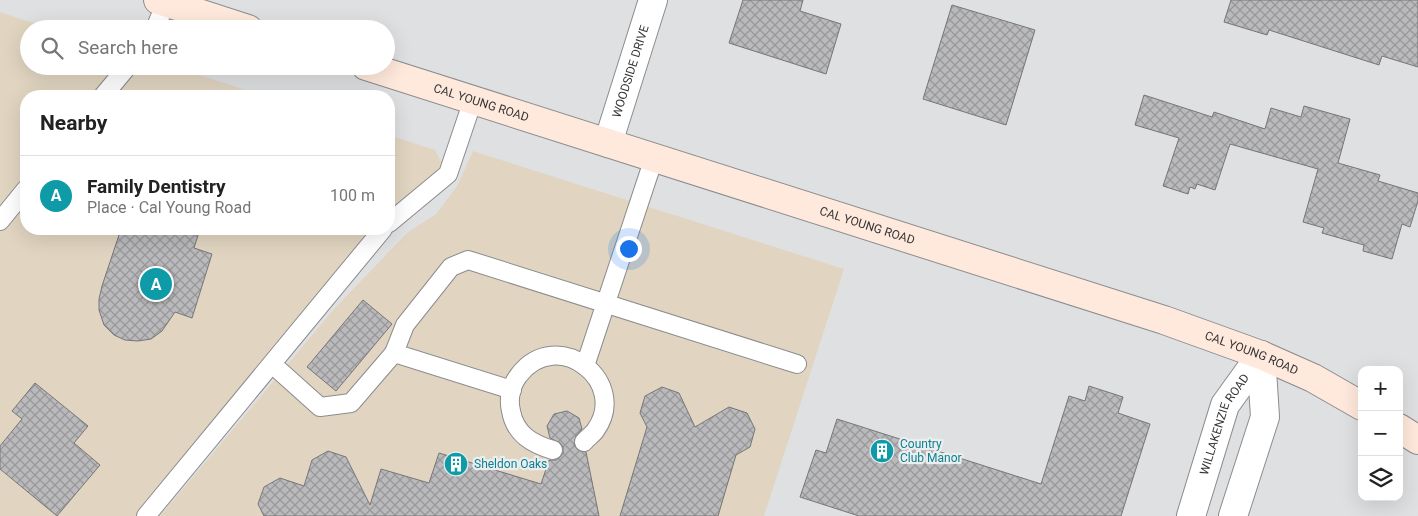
<!DOCTYPE html>
<html lang="en">
<head>
<meta charset="utf-8">
<style>
	:root { --surface:#fff; --page:#f6f6f6; --text:#222; --muted:#767676; --line:#e0e0e0; --accent:#7952cb }
	body { margin:0; font-family:Roboto,sans-serif; background:var(--page); color:var(--text) }
	.controls { position:absolute; right:15px; bottom:15px; display:grid; overflow:hidden; border-radius:10px; box-shadow:0 5px 20px #0002 }
	.controls button { width:45px; height:45px; display:grid; place-items:center; padding:0; border:0; border-bottom:1px solid var(--line); background:var(--surface); color:var(--text); font:25px sans-serif }
	.you { position:absolute; left:628px; top:248px; width:18px; height:18px; margin:-12px; border:4px solid #fff; border-radius:50%; background:#1a73e8; box-shadow:0 0 0 8px #1a73e833 }
	.badge { display:grid; place-items:center; width:32px; height:32px; border-radius:50%; background:var(--accent); color:#fff; font-size:16px; font-weight:700 }
	.pin { position:absolute; translate:-50% -50%; border:2px solid #fff; box-shadow:0 1px 5px #0006 }
	.list { margin:0; padding:0; list-style:none }
	h2 { display:flex; justify-content:space-between; align-items:center; height:65px; margin:0; padding:0 20px; font-size:21px }
	h2 small { font-size:16px; font-weight:400; color:var(--muted) }
	.list li { display:grid; grid-template-columns:32px 1fr auto; gap:15px; align-items:center; box-sizing:border-box; height:80px; padding:0 20px; border-top:1px solid var(--line) }
	.list b { display:block; font-size:19px; white-space:nowrap }
	.list p { margin:0; font-size:16px; white-space:nowrap; color:var(--muted) }
	.list em { font-size:16px; font-style:normal; color:var(--muted) }
	.icon { flex:none; width:28px; height:28px; fill:none; stroke:currentColor; stroke-width:2; stroke-linecap:round; stroke-linejoin:round }
	.map { position:relative; flex:none; width:1418px; height:516px; overflow:hidden }
	.search { position:absolute; background:var(--surface); box-shadow:0 5px 20px #0002; left:20px; top:20px; width:375px; height:55px; display:flex; align-items:center; gap:12px; box-sizing:border-box; padding:0 18px; border-radius:28px; color:var(--muted); font-size:19px }
	.panel { position:absolute; background:var(--surface); box-shadow:0 5px 20px #0002; left:20px; top:90px; width:375px; height:145px; border-radius:20px }
	.map>svg:first-child { display:block }
	.commercial { fill:#e1d5c1 }
	.building { fill:url(#building-cross-hatch); stroke:#767678 }
	.lines { fill:none; stroke-linecap:round; stroke-linejoin:round }
	.service-casing { stroke:#8b8c8e; stroke-width:20 }
	.minor-casing { stroke:#8b8c8e; stroke-width:30 }
	.tertiary-casing { stroke:#8b8c8e; stroke-width:30 }
	.secondary-casing { stroke:#8b8c8e; stroke-width:30 }
	.service { stroke:#fff; stroke-width:18 }
	.minor { stroke:#fff; stroke-width:28 }
	.tertiary { stroke:#fff; stroke-width:28 }
	.secondary { stroke:#ffe9dc; stroke-width:28 }
	.labels { text-anchor:middle; dominant-baseline:central; stroke-width:4.5; stroke-linejoin:round; paint-order:stroke }
	.street-label { font-size:12px; fill:#353637; stroke:#ecedef }
	.culture-label { font-size:12px; fill:#0d838f; stroke:#ecedef; text-anchor:start }
</style>
</head>
<body>
<div class="map">
<svg width="1418" height="516" viewBox="0 0 1418 516">
	<defs>
		<pattern id="building-cross-hatch" width="8" height="8" patternUnits="userSpaceOnUse" patternTransform="scale(1.25)"><rect width="8" height="8" fill="#bab9bb"/><path d="M0 0l8 8M0 8l8-8" fill="none" stroke="#989799"/></pattern>
	</defs>
	<rect width="100%" height="100%" fill="#dfe0e2"/>
	<!-- commercial -->
	<g class="commercial">
		<polygon points="0,12 52,29 29,29 29,66 171,66 265,96 26,96 26,229 383,229 146,516 0,516"/>
		<polygon points="389,135 435,150 448,174 389,223"/>
		<polygon points="473,151 844,269 764,516 160,516 335,308 407,233 436,214 457,186"/>
	</g>
	<!-- building -->
	<g class="building">
		<polygon points="743,0 803,0 800,11 841,24 826,74 729,43"/>
		<polygon points="1231,0 1418,0 1418,67 1382,56 1379,65 1269,30 1267,35 1224,22"/>
		<polygon points="952,5 1035,30 1006,125 923,99"/>
		<polygon points="1144,95 1212,117 1214,112 1265,129 1271,108 1301,117 1304,106 1350,119 1338,163 1380,175 1378,181 1418,193 1418,201 1410,227 1402,224 1392,259 1363,251 1364,245 1322,233 1324,228 1303,222 1318,169 1230,144 1215,190 1197,184 1195,189 1190,187 1188,194 1163,186 1179,138 1135,125"/>
		<polygon points="121,229 200,229 194,248 212,254 192,318 175,312 162,331 151,339 138,341 125,340 114,335 104,325 99,310 99,299 102,286"/>
		<polygon points="363,300 392,324 336,391 307,367"/>
		<polygon points="35,383 88,426 74,443 100,465 57,516 0,469 0,446 22,419 12,411"/>
		<polygon points="1089,386 1123,397 1118,413 1150,424 1121,516 859,516 800,497 816,450 826,453 837,419 1041,484 1069,396 1085,401"/>
		<polygon points="662,387 679,393 695,427 729,407 747,413 755,429 750,447 736,455 718,516 620,516 647,427 640,413 645,396"/>
		<polygon points="567,411 579,418 582,429 576,436 574,445 578,450 586,452 599,516 264,516 258,504 264,487 280,478 304,486 312,460 328,451 346,457 370,505 381,469 429,483 439,453 541,484 549,460 556,460 560,457 563,453 563,447 560,443 550,438 547,426 554,414"/>
	</g>
	<g class="lines">
		<!-- service casing -->
		<g class="service-casing">
			<g id="service">
				<polyline points="155,29 166,2"/>
				<polyline points="103,96 128,66"/>
				<polyline points="0,221 26,189"/>
				<polyline points="389,223 448,174 473,100"/>
				<polyline points="394,353 405,325 451,267 468,260 797,364"/>
				<polyline points="272,364 320,407 351,403 394,353 512,390"/>
				<polyline points="585,366 654,158"/>
				<path d="M553,450C532,444 515,434 511,411C508,399 511,385 519,375C557,325 631,382 595,431C592,435 587,438 584,442"/>
				<polyline points="146,516 383,229"/>
			</g>
		</g>
		<!-- minor casing -->
		<g class="minor-casing">
			<g id="minor">
				<path id="s1" d="M608,143L653,0"/>
			</g>
		</g>
		<!-- tertiary casing -->
		<g class="tertiary-casing">
			<g id="tertiary">
				<path id="s2" d="M1191,516L1225,405L1261,355"/>
				<polyline points="1233,516 1265,417 1261,355"/>
			</g>
		</g>
		<!-- secondary casing -->
		<g class="secondary-casing">
			<g id="secondary">
				<polyline points="158,0 248,29"/>
				<path id="s3" d="M366,66L1164,320L1261,355L1313,378L1362,406"/>
				<polyline points="1399,428 1418,440"/>
			</g>
		</g>
		<!-- service -->
		<use href="#service" class="service"/>
		<!-- minor -->
		<use href="#minor" class="minor"/>
		<!-- tertiary -->
		<use href="#tertiary" class="tertiary"/>
		<!-- secondary -->
		<use href="#secondary" class="secondary"/>
	</g>
	<!-- icons -->
	<defs>
		<g id="building-disc" transform="scale(1.25)"><circle r="9.5" fill="#0f9aa8" stroke="#ecedef"/><path d="M-4-6H4V6H1V3H-1V6H-4ZM-2.5-4.3h1.7v1.8h-1.7ZM.8-4.3h1.7v1.8H.8ZM-2.5-1h1.7V.8h-1.7ZM.8-1h1.7V.8H.8Z" fill="#fff"/></g>
	</defs>
	<g fill-rule="evenodd">
		<use href="#building-disc" x="882" y="451"/>
		<use href="#building-disc" x="456" y="464"/>
	</g>
	<g class="labels">
		<!-- street labels -->
		<g class="street-label">
			<text stroke="none"><textPath href="#s1" startOffset="75">WOODSIDE DRIVE</textPath></text>
			<text stroke="none"><textPath href="#s3" startOffset="121">CAL YOUNG ROAD</textPath></text>
			<text stroke="none"><textPath href="#s3" startOffset="526">CAL YOUNG ROAD</textPath></text>
			<text stroke="none"><textPath href="#s3" startOffset="931">CAL YOUNG ROAD</textPath></text>
			<text stroke="none"><textPath href="#s2" startOffset="98">WILLAKENZIE ROAD</textPath></text>
		</g>
		<!-- culture labels -->
		<g class="culture-label">
			<text x="900" y="444">Country<tspan x="900" dy="14">Club Manor</tspan></text>
			<text x="474" y="464">Sheldon Oaks</text>
		</g>
	</g>
</svg>
<div class="controls">
<button>+</button>
<button>−</button>
<button><svg class="icon" aria-label="layers" viewBox="0 0 24 24"><path d="M12 4l9 5-9 5-9-5zM3 14l9 5 9-5"/></svg></button>
</div>
<div class="you"></div>
<div class="pin badge" style="left:156px;top:284px;background:#0f9aa8">A</div>
<div class="search"><svg class="icon" aria-label="search" viewBox="0 0 24 24"><circle cx="10" cy="10" r="6"/><path d="M15 15l6 6"/></svg>Search here</div>
<section class="panel">
<h2>Nearby<small></small></h2>
<ul class="list">
<li><span class="badge" style="background:#0f9aa8">A</span><div><b>Family Dentistry</b><p>Place · Cal Young Road</p></div><em>100 m</em></li>
</ul>
</section>
</div>
</body>
</html>
